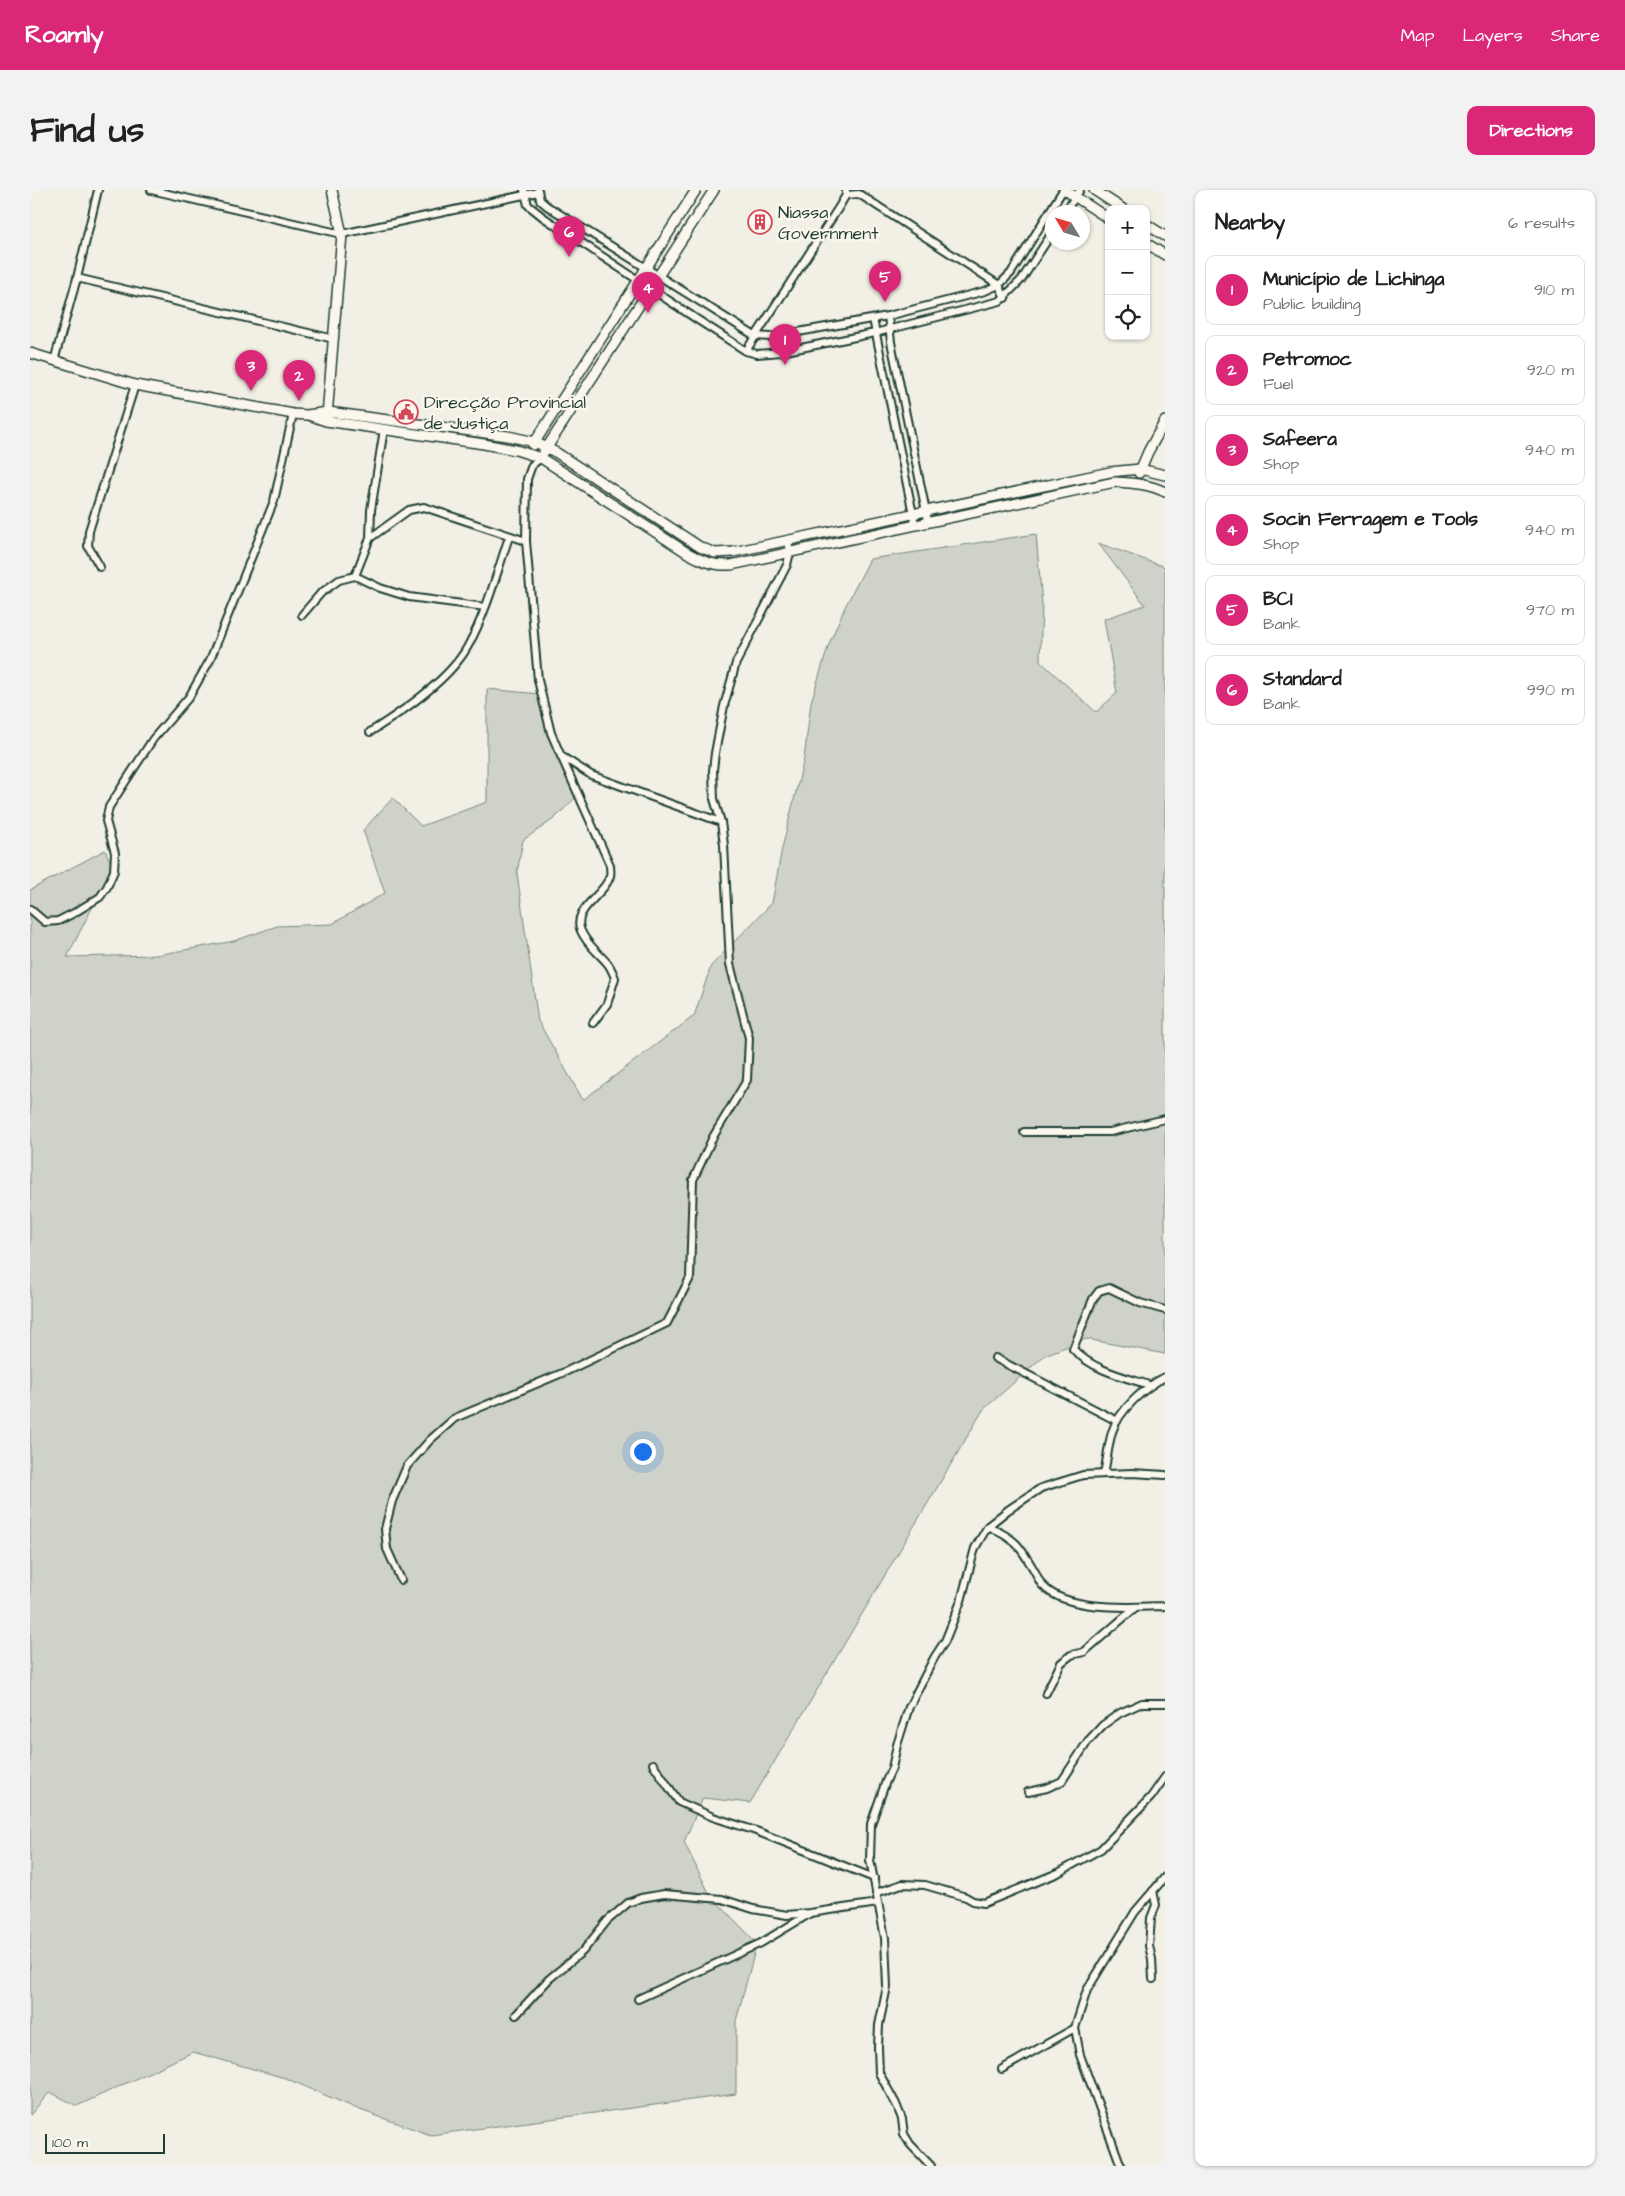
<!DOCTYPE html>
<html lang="en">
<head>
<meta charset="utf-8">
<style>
	:root { --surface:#fff; --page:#f2f2f2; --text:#202124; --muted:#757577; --line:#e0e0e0; --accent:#db2777 }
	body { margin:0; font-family:"Architects Daughter",sans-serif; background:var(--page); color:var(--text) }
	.controls { position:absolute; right:15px; top:15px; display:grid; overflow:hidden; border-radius:10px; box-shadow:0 1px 4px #0004 }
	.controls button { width:45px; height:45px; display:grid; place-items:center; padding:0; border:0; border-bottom:1px solid var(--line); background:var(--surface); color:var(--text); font:25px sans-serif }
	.compass { position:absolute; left:1015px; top:15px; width:45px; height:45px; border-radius:50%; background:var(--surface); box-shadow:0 1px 4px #0004; rotate:308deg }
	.scale { position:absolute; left:15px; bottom:12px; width:120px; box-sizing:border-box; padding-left:5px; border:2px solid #1f3d34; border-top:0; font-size:14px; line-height:18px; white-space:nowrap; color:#1f3d34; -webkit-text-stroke:4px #fbf7ec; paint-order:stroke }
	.you { position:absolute; left:612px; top:1261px; width:18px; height:18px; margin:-12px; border:4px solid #fff; border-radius:50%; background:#1a73e8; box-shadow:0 0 0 8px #1a73e833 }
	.badge { display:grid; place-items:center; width:32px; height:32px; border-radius:50%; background:var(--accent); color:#fff; font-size:16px; font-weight:700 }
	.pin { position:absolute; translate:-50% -41px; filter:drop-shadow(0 1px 2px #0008) }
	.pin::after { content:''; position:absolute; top:26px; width:18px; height:15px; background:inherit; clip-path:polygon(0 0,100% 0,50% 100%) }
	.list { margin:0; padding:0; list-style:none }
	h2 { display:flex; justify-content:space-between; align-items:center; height:65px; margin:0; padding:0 20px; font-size:21px }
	h2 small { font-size:16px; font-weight:400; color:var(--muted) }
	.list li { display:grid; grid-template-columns:32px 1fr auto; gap:15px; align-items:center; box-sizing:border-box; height:70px; margin:0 10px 10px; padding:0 10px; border:1px solid var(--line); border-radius:10px }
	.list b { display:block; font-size:19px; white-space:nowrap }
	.list p { margin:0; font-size:16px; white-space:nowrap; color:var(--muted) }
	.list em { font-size:16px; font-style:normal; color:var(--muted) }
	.icon { flex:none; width:28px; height:28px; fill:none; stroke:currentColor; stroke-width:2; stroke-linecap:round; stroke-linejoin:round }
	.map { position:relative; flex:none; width:1135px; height:1976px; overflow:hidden; border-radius:10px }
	header { display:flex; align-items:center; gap:30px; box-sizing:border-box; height:70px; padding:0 25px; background:var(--accent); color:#fff }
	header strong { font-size:24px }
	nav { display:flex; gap:28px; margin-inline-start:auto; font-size:18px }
	.intro { display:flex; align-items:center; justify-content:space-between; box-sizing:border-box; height:120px; padding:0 30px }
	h1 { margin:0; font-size:35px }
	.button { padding:12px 22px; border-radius:10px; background:var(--accent); color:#fff; font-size:18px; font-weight:700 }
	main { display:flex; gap:30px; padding:0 30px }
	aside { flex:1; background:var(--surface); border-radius:10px; box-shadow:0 1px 4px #0004 }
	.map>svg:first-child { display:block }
	.green { fill:#cfd2c8; stroke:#77887e }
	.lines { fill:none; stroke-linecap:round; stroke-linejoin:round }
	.street-casing { stroke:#1f3d34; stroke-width:10 }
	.secondary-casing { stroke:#1f3d34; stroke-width:12 }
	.street { stroke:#fbf7ec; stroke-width:6 }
	.secondary { stroke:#fbf7ec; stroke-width:9 }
	.labels { text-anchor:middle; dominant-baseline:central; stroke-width:4.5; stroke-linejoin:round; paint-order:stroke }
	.poi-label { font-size:18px; fill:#1f3d34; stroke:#fbf7ec; text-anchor:start }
</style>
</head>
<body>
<header>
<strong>Roamly</strong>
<nav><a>Map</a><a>Layers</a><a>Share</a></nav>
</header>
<div class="intro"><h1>Find us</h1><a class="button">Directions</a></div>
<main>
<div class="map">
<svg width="1135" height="1976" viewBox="0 0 1135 1976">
	<rect width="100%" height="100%" fill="#f2f0e5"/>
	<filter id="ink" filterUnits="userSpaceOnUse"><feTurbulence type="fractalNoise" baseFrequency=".02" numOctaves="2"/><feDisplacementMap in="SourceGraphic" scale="10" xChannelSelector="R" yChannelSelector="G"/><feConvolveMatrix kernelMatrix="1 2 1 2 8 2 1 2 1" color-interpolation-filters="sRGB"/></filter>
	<g filter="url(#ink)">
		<!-- green -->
		<polygon class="green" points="1006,344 1012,414 1010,471 1066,522 1087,503 1074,429 1115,415 1068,353 1135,377 1135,1164 1056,1149 1015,1165 953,1220 720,1613 673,1608 654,1652 680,1705 727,1753 706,1831 706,1904 401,1945 330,1920 255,1888 163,1862 47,1916 20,1902 0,1925 0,700 75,660 83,677 37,767 127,765 204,751 247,736 302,734 355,703 333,640 363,608 391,636 457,612 457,499 510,504 549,604 524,629 493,650 487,683 508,831 553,910 664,826 681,776 742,713 752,658 774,569 781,512 799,454 815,417 840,369"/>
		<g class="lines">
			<!-- street casing -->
			<g class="street-casing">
				<g id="street">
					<polyline points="121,0 312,44 508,2"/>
					<polyline points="494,0 498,15 513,27 668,130 716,161 727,164 751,162 845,143 970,111 992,89 1022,43"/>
					<polyline points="508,0 510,10 517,16 725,146 740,147 858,126 955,101 969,95 981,83 1033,0"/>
					<polyline points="816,5 829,4 969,95 975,108"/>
					<polyline points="1035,22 1050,0"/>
					<polyline points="47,88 304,149"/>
					<polyline points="858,126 861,152 898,331"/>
					<polyline points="843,129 885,334"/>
					<polyline points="764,144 764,159"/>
					<polyline points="716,161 809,17 816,5 816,0"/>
					<polyline points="24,171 47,88 68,0"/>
					<polyline points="511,268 502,275 497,289 496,351 508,490 521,543 531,566 561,585 691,632"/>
					<polyline points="340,348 379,320 394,317 496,351"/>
					<polyline points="70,377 58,356 59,341 105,195"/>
					<polyline points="325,386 340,348 341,320 354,239"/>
					<polyline points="272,425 291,403 309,390 325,386 350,398 379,407 455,417"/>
					<path d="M340,542C372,522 422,488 439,454C457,421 467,382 479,347"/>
					<path d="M531,566L580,675C580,679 581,683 580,686C575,705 541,719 551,741C557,755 569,763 578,774C581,778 583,783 585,788L577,814L563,833"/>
					<polyline points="0,719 15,732 28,731 44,723 70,707 77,697 84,681 85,663 76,631 79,617 123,549 159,507 180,470 244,311 263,224"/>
					<polyline points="994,942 1080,942 1135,929"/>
					<polyline points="965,1168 1087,1231"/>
					<path d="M1119,1195C1094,1187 1062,1180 1043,1159L1063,1109L1069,1101L1079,1098L1110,1113L1135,1120"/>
					<path d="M1074,1284C1077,1270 1078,1256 1082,1242C1089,1220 1115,1197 1135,1187"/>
					<path d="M958,1336C986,1350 988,1353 1004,1380C1007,1385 1009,1392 1013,1396C1038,1422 1102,1417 1135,1416"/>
					<polyline points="371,1390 357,1359 355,1339 362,1311 377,1276 400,1250 425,1228 537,1181 637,1133 660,1088 663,990 683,947 717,890 719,848 700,774 694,655 691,632 684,609 683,580 685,563 694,516 706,473 757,375 760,362 758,351"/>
					<polyline points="1016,1503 1031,1473 1041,1465 1054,1462 1106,1417"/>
					<polyline points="623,1574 649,1612 683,1627 726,1641 844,1688"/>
					<polyline points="998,1602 1017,1598 1032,1591 1058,1551 1073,1535 1090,1523 1112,1513 1135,1513"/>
					<polyline points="846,1703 872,1694 895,1695 936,1707 943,1711 954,1713 1028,1683 1071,1659 1121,1607 1135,1587"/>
					<polyline points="1123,1789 1122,1769 1119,1756 1121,1728 1126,1715 1123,1701"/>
					<polyline points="608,1809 731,1753 779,1724"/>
					<polyline points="486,1825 519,1789 553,1761 577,1731 598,1713 611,1708 634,1704 692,1709 723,1719 757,1725 780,1723 848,1713"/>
					<polyline points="972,1879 1045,1838"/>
					<polyline points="901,1976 880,1954 874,1944 872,1929 866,1914 849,1883 848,1857 849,1835 857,1797 855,1748 840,1670 841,1634 856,1591 862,1578 867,1555 879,1517 904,1468 915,1451 931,1411 945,1358 958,1336 978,1320 1011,1298 1053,1285 1102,1283 1135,1285"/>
					<polyline points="1091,1976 1050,1865 1045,1838 1057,1800 1105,1722 1135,1687"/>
				</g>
			</g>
			<!-- secondary casing -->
			<g class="secondary-casing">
				<g id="secondary">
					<polyline points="1035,0 1079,29"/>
					<polyline points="1064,0 1093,19"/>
					<polyline points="1116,34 1135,46"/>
					<polyline points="1116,53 1135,65"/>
					<polyline points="0,163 105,195 263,224 277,225 298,222 478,246 505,252 527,263 670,357 685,363 703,362 736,355 1080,282 1110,279 1135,285"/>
					<path d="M281,226L296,231L454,254L486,260L511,268L656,362C672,371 682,376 701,375L1085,292C1103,293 1119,294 1135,302"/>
					<polyline points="297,226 312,44 302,0"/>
					<polyline points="503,255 666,0"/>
					<polyline points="514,262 684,0"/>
					<polyline points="1109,283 1118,262 1135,231"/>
				</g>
			</g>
			<!-- street -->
			<use href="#street" class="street"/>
			<!-- secondary -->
			<use href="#secondary" class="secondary"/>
		</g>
	</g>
	<!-- icons -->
	<defs>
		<g id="building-ring" transform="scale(1.25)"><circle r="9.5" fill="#fbf7ec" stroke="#d1495b" stroke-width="1.5"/><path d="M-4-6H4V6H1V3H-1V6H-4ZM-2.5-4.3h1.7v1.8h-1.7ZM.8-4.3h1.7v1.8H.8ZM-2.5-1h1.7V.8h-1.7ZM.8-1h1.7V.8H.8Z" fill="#d1495b"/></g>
		<g id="civic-ring" transform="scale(1.25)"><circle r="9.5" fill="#fbf7ec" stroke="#d1495b" stroke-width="1.5"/><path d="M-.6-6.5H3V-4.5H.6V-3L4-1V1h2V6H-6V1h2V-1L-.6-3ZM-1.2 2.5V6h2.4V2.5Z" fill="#d1495b"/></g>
	</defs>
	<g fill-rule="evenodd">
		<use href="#building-ring" x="730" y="32"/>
		<use href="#civic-ring" x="376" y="222"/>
	</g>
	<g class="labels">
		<!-- poi labels -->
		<g class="poi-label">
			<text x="748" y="22">Niassa<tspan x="748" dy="21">Government</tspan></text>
			<text x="394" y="212">Direcção Provincial<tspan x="394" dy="21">de Justiça</tspan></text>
		</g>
	</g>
</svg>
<div class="controls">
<button>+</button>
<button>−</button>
<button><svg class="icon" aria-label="locate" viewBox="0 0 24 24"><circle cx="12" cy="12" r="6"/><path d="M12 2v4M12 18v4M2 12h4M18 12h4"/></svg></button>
</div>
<svg class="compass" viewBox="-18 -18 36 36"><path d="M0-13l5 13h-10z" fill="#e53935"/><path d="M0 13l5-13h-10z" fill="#757577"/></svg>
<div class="scale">100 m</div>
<div class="you"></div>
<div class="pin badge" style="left:755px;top:175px">1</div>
<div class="pin badge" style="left:269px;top:211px">2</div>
<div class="pin badge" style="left:221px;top:201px">3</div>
<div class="pin badge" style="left:618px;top:123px">4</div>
<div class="pin badge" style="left:855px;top:112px">5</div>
<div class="pin badge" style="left:539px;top:67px">6</div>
</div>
<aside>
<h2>Nearby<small>6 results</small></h2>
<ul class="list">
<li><span class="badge">1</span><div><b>Município de Lichinga</b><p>Public building</p></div><em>910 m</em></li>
<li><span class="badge">2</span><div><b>Petromoc</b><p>Fuel</p></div><em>920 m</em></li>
<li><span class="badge">3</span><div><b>Safeera</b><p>Shop</p></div><em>940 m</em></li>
<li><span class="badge">4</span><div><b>Socin Ferragem e Tools</b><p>Shop</p></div><em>940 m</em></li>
<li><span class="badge">5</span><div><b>BCI</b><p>Bank</p></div><em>970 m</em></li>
<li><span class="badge">6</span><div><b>Standard</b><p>Bank</p></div><em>990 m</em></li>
</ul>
</aside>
</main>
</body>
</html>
